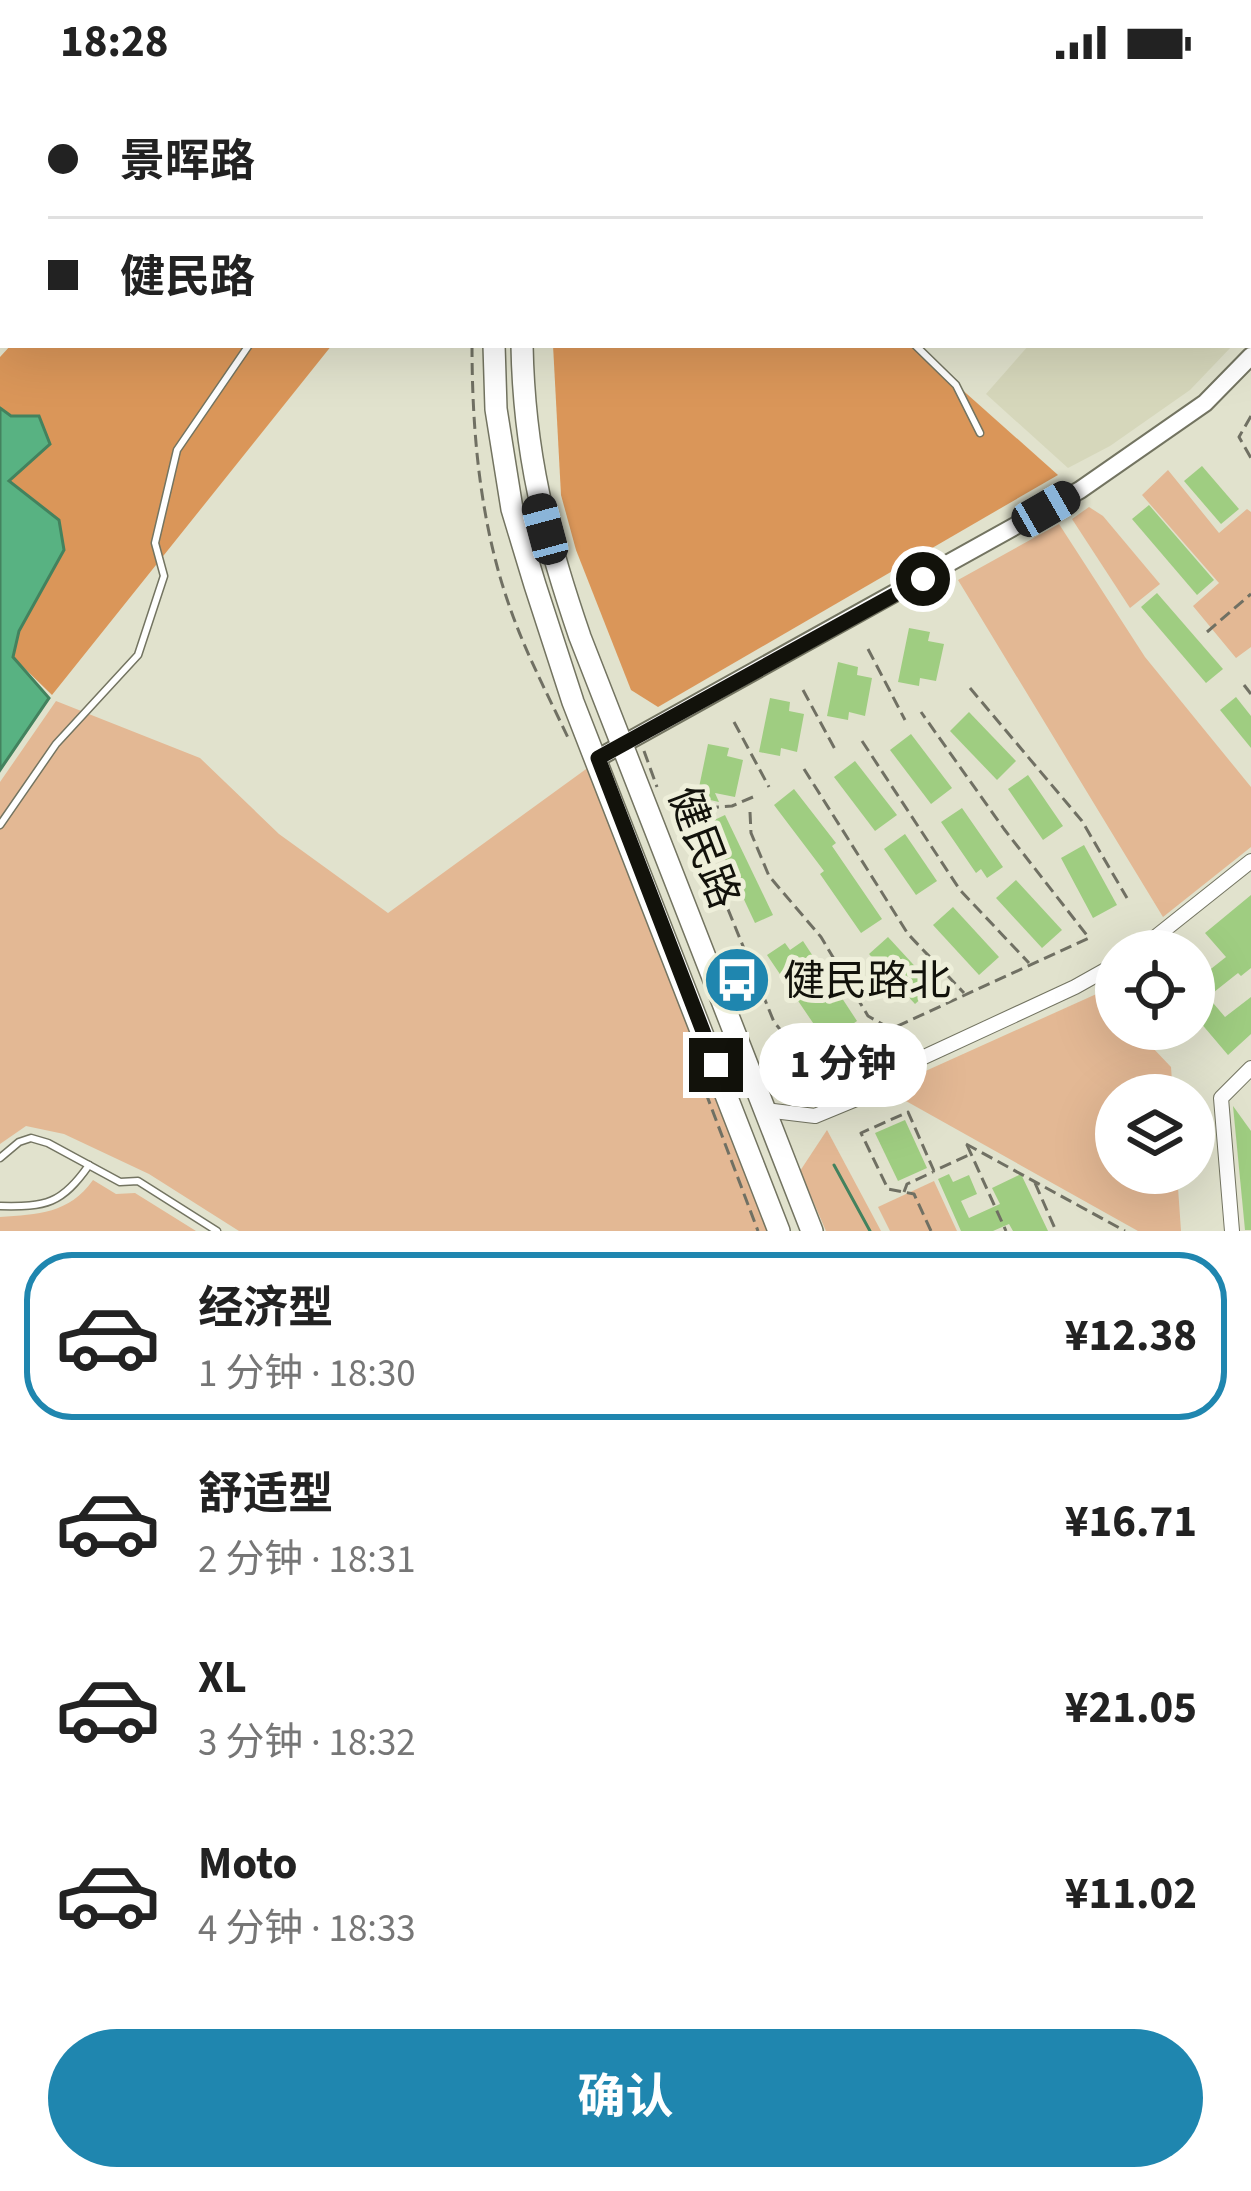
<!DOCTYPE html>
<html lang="zh">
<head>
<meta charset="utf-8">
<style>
  :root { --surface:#fff; --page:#f2f2f2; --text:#222; --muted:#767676; --line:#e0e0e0; --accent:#1f86af }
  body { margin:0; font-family:"Source Sans 3","Noto Sans SC",sans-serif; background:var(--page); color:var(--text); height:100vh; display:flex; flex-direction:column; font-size:45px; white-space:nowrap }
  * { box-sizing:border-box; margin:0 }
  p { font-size:39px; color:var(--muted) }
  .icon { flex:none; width:66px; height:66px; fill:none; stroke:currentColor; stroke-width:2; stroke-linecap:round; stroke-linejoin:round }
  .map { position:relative; height:1147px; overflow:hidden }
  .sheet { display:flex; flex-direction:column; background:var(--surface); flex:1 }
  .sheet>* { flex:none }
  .banner { position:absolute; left:0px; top:0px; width:1251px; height:264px; box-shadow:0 12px 48px #0002; display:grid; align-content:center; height:264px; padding:0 48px; background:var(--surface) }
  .fabs { position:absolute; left:1095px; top:846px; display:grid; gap:24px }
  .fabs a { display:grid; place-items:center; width:120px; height:120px; border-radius:50%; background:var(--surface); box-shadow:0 12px 48px #0002; font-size:60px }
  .end { position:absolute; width:54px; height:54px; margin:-27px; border:15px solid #12120b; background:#fff; box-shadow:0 0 0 6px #fff }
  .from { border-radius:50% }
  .bubble { position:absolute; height:84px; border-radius:42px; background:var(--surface); box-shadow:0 12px 48px #0002; font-size:39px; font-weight:700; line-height:84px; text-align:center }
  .car { position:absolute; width:36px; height:72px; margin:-36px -18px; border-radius:15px; box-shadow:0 0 9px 3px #0007; background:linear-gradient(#222 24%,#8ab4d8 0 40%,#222 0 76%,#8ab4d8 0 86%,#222 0) }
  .banner b { display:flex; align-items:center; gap:42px; height:114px; font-size:45px }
  .banner b+b { border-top:3px solid var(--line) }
  .banner i { width:30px; height:30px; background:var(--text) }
  ul { padding:21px 0 0; list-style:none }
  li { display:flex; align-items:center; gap:36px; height:168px; margin:0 24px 18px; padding:0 24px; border:6px solid transparent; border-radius:48px }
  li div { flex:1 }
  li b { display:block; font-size:45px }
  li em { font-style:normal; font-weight:700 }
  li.current { border-color:var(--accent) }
  li>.icon { width:108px; height:108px; stroke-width:1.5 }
  .action { display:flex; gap:24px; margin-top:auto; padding:24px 48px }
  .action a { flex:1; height:138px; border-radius:72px; background:var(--accent); color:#fff; font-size:48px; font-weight:700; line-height:138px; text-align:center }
  .status { display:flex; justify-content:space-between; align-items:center; height:84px; padding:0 60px; background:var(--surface); direction:ltr }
  .status svg { height:33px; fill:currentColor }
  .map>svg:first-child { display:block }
</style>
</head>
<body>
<div class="status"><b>18:28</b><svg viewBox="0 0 49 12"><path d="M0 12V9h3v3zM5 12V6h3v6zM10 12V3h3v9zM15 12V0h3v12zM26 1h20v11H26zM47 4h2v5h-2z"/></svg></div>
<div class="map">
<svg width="1251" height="1147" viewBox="0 0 1251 1147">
  <rect width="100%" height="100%" fill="#e1e2cd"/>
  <polygon fill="#d6d7bb" points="1029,261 1233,261 1190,306 1110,362 1068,384 986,310"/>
  <g fill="#e3b894">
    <polygon points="1168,386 1219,449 1247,425 1251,428 1251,563 1236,574 1193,522 1219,499 1142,411"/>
    <polygon points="1089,423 1103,432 1160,500 1130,524 1072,435"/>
    <polygon points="1059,440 1145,573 1251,703 1251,763 1163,833 958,496"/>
    <polygon points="56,617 200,674 279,750 388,829 593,680 776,1147 239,1147 149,1090 64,1050 26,1042 0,1060 0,698"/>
    <polygon points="1112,903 1116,903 1116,945 1147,945 1152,963 1171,983 1173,1011 1116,1011 1116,1089 1177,1089 1181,1147 1138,1147 897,1012 910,994"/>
    <polygon points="827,1046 881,1147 826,1147 800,1087"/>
    <path d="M93 1096 116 1110 135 1109 196 1147H0V1133C38 1130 69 1130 93 1096Z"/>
    <polygon points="934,1097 957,1147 890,1147 878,1123"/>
  </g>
  <g fill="#da9659">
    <polygon points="11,261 332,261 52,611 13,573 19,547 64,467 8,397 50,359 0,324 0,273"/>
    <polygon points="553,261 912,261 1058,391 658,623 631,606 576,466 561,411"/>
  </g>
  <polygon fill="#58b282" stroke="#43825e" stroke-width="3" points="0,324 11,332 39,332 50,360 9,397 59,436 64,466 19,547 13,573 49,614 0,686"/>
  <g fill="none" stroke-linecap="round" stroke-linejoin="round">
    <polyline stroke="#43825e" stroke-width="3" points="834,1081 870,1147"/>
  </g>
  <g fill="#9fcd81">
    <polygon points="1202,382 1239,425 1221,440 1184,397"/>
    <polygon points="1149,421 1214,496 1197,511 1132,435"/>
    <polygon points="1157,509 1223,585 1206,599 1141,523"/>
    <polygon points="909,544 930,548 928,557 944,560 936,597 920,594 919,602 898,598"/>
    <polygon points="838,578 858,583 857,591 872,594 865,632 849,628 848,636 827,632"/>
    <polygon points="1236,613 1251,632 1251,664 1220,626"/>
    <polygon points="770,614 790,618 789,627 804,630 797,668 781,664 780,672 759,668"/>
    <polygon points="969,628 1016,677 997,696 950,647"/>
    <polygon points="911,650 952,704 931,720 890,666"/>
    <polygon points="708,660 729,664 727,672 743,676 735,713 715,709 719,718 697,713"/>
    <polygon points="855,677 897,731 875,747 834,693"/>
    <polygon points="1028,691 1063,742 1043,756 1008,705"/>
    <polygon points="794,705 836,759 832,762 882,835 861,849 820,790 824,787 774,721"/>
    <polygon points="962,724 1003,783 987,794 981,785 976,789 941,738"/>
    <polygon points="725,731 773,831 755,839 708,739"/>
    <polygon points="905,750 937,797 916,811 884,765"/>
    <polygon points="1084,761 1117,821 1093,834 1061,774"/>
    <polygon points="1016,796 1062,846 1042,864 996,814"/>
    <polygon points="1251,811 1251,884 1241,892 1238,889 1209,912 1194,893 1194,873 1207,888 1226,873 1205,849"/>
    <polygon points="953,823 999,873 979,891 933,841"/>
    <polygon points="888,853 934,903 915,920 869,870"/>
    <polygon points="803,857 824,889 811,897 822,914 836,905 857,937 844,946 848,952 830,964 767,871 785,859 790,866"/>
    <polygon points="1208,913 1225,933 1251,913 1251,950 1228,971 1194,931 1194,924"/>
    <polygon points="1233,1022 1251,1047 1251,1146 1245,1146"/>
    <polygon points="905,1036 927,1084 898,1097 875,1049"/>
    <polygon points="949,1090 953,1098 969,1091 977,1110 961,1117 969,1134 1000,1120 992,1104 1021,1090 1048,1147 1013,1147 1009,1140 993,1147 961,1147 938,1095"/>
  </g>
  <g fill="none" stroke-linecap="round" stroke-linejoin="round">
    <defs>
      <g id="service">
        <polyline points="915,261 956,301 980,349"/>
        <polyline points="0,741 56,660 138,571 164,492 155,459 177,366 249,261"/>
        <polyline points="0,1074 19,1058 31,1054 48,1059 120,1098 138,1097 217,1147"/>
        <path d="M0 1122C46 1123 62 1120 89 1081"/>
      </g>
      <g id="minor">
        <polyline points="1138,867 1251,777"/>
        <polyline points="765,1026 815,1032 861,1013 911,979 1075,903 1116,880"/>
        <polyline points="1232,1147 1221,1014 1251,984"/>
      </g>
      <polyline id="tertiary" points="598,674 1080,406 1205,319 1251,272"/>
      <g id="secondary">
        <polyline points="1190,0 1193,3"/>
        <polyline points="1207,0 1210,3"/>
        <polyline points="1248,38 1251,40"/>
        <polyline points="1248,54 1251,57"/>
      </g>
      <g id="primary">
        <polyline points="550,3 552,0"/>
        <polyline points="577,3 578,0"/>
        <polyline points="494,261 496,325 512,425 535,501 573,618 779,1147"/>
        <path d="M522 261C524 370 545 451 580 553L812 1147"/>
      </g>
    </defs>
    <use href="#service" stroke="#737461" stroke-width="9"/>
    <use href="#minor" stroke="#737461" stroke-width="16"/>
    <use href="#tertiary" stroke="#737461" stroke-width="20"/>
    <use href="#secondary" stroke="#737461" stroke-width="21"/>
    <use href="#primary" stroke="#737461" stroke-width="24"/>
    <g stroke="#707063" stroke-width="3" stroke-dasharray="12 6" stroke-linecap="butt">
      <polyline points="524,3 525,0"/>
      <path d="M472 261C472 348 480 438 509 521 525 568 549 613 570 658"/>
      <polyline points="1251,332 1239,353 1251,374"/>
      <polyline points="1207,548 1251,510"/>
      <polyline points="868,565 905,636"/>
      <polyline points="1244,601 1251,610"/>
      <polyline points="970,604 1082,737 1127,814"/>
      <polyline points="803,606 837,669"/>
      <polyline points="734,638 769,703"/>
      <polyline points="862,657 960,806 1029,879"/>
      <polyline points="644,667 657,703"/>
      <polyline points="804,685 908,850 964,909"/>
      <polyline points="753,713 732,722 703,724 694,742 774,938 801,971 830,978 891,945 1089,854 1004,745 921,628"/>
      <polyline points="750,728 751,749 769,792 821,853 868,932 889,944"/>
      <polyline points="693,975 758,1147"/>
      <polyline points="966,1060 1125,1147"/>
      <polyline points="967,1061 1006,1147"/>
      <polyline points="1035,1099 1056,1147"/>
      <polyline points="904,1108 907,1100 933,1088"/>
      <polyline points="931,1147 914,1110 888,1105 861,1049 908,1028 934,1087 971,1070"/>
    </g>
    <use href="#service" stroke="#fff" stroke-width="6"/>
    <use href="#minor" stroke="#fff" stroke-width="14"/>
    <use href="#tertiary" stroke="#fff" stroke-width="16"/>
    <use href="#secondary" stroke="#fff" stroke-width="18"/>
    <use href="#primary" stroke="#fff" stroke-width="21"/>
  </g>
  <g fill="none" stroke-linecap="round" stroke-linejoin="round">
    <polyline stroke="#12120b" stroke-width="15" points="716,981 598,674 923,495"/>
  </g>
  <defs>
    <symbol id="bus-disc" viewBox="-11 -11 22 22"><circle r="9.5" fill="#1f86af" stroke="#eeefda"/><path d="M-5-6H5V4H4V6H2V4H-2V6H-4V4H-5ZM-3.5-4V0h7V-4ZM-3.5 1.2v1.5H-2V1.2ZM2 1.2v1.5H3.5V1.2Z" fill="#fff"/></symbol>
  </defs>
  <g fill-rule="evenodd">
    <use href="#bus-disc" x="699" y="858" width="76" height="76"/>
  </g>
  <g text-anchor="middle" stroke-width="10" stroke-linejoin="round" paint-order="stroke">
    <g font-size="42" fill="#12120b" stroke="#eeefda">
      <text transform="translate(705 763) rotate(69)" y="15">健民路</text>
    </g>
    <g font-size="42" fill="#12120b" stroke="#eeefda" text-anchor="start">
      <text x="783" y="911">健民路北</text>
    </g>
  </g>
</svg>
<div class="fabs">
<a><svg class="icon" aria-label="locate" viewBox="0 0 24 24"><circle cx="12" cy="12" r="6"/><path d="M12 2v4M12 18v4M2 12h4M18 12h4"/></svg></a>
<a><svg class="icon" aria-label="layers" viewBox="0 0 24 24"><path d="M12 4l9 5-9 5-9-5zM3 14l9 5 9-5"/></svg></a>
</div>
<i class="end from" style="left:923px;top:495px"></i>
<i class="end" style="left:716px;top:981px"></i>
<div class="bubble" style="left:759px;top:939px;width:168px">1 分钟</div>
<i class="car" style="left:1046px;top:425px;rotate:60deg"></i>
<i class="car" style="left:545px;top:445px;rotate:345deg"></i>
<div class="banner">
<b><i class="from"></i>景晖路</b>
<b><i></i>健民路</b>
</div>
</div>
<section class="sheet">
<ul>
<li class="current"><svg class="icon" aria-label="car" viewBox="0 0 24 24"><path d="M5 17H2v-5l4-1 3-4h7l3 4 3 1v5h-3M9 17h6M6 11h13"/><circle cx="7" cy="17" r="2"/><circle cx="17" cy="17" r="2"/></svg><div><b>经济型</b><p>1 分钟 · 18:30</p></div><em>¥12.38</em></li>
<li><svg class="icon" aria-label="car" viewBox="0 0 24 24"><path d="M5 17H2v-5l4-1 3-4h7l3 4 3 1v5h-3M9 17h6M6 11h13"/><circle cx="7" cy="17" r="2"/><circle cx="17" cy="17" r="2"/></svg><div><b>舒适型</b><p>2 分钟 · 18:31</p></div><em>¥16.71</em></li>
<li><svg class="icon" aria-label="car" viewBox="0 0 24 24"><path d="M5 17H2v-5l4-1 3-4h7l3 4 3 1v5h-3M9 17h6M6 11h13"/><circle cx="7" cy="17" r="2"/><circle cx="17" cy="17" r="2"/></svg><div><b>XL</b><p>3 分钟 · 18:32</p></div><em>¥21.05</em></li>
<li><svg class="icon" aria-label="car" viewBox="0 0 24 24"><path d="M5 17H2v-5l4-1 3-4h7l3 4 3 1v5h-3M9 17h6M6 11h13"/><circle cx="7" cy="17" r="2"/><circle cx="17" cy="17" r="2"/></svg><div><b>Moto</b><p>4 分钟 · 18:33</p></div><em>¥11.02</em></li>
</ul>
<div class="action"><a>确认</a></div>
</section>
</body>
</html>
